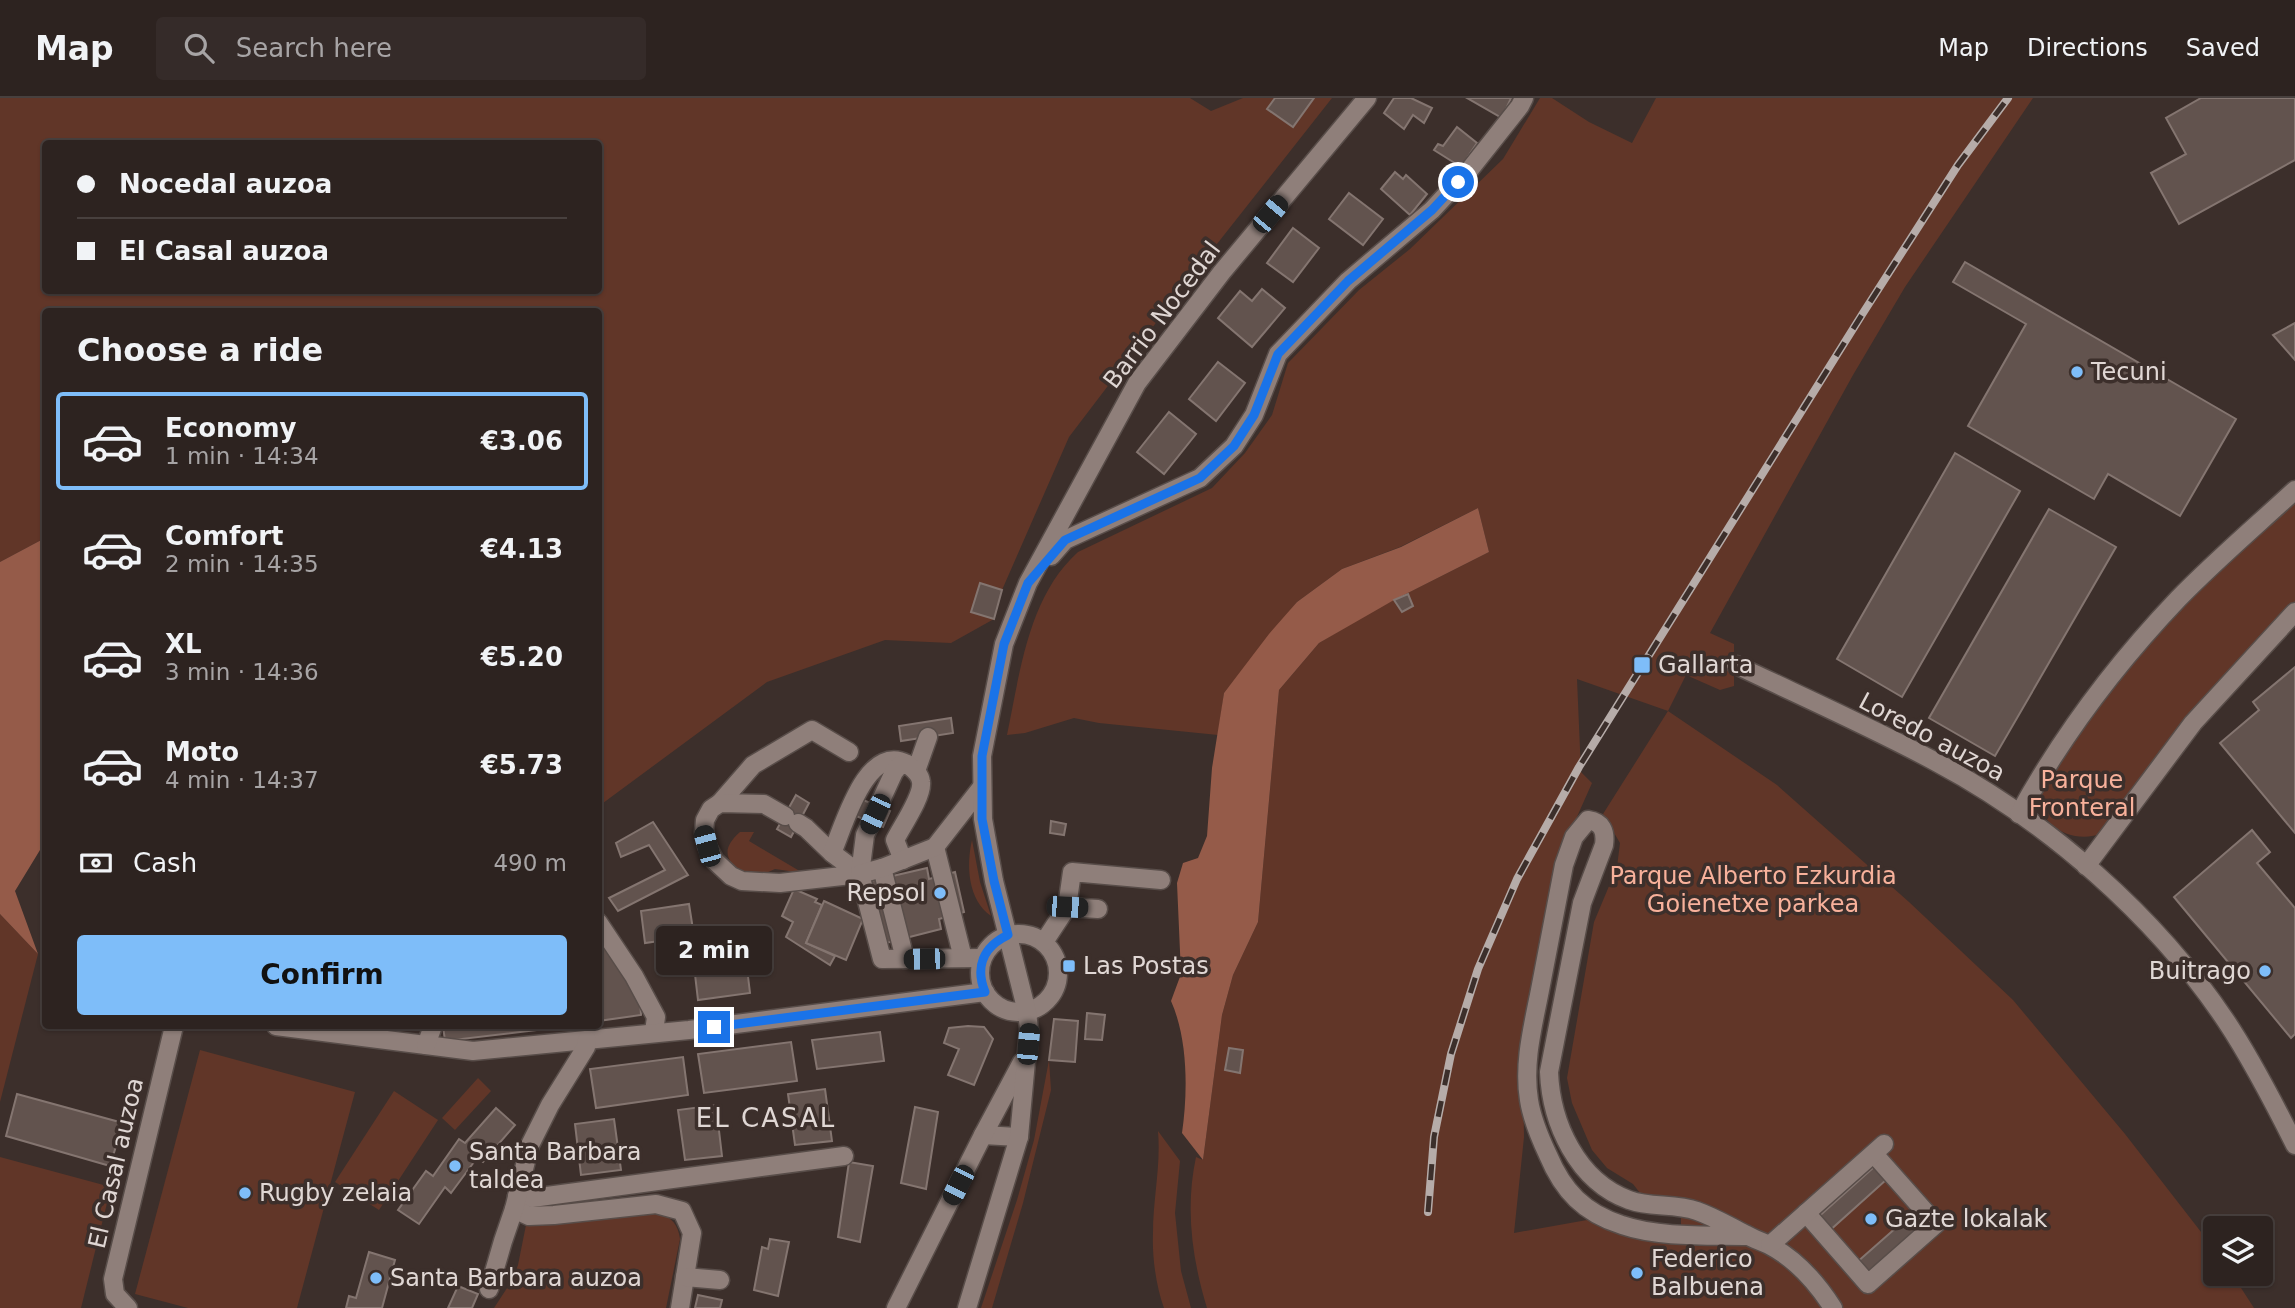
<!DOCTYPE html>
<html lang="en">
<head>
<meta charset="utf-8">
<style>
  :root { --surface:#2d2320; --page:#352b29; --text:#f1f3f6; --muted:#a7a4a5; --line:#48403e; --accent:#7ebdf9 }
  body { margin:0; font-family:"DejaVu Sans",sans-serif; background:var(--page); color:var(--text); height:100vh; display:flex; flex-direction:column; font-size:26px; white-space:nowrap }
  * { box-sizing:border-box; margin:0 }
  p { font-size:23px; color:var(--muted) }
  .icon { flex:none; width:38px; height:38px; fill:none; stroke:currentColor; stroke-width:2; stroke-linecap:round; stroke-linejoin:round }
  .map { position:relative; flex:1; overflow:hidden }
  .drawer { position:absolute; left:42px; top:210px; width:560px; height:721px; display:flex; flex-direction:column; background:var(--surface); border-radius:7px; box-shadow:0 2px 5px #0004,0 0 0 2px var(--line) }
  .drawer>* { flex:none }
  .hud { position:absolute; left:42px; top:42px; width:560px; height:154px; border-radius:7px; box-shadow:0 2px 5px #0004,0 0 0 2px var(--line); display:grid; align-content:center; height:154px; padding:0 35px; background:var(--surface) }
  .controls { position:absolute; left:2203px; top:1118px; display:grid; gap:14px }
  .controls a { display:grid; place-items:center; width:70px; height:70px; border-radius:7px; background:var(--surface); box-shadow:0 2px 5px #0004,0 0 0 2px var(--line); font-size:35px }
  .end { position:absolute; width:32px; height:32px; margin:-16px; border:9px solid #1a73e8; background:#fff; box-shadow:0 0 0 4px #fff }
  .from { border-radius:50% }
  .bubble { position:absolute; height:49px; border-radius:7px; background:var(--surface); box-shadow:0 2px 5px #0004,0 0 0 2px var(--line); font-size:23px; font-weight:700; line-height:49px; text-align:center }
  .car { position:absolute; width:21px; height:42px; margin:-21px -10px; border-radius:9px; box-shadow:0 0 5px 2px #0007; background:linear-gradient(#222 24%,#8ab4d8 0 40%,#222 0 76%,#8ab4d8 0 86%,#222 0) }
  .hud b { display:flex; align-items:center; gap:24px; height:66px; font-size:26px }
  .hud b+b { border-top:2px solid var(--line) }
  .hud i { width:18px; height:18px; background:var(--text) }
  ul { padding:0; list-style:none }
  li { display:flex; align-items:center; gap:21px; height:98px; margin:0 14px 10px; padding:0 21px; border:4px solid transparent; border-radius:7px }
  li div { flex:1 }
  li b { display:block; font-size:26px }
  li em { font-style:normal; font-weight:700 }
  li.selected { border-color:var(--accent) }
  li>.icon { width:63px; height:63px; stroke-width:1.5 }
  h2 { padding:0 35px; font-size:32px; line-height:84px }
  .pay { display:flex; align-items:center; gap:18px; height:77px; padding:0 35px; font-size:26px }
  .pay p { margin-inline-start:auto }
  .button { display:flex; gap:14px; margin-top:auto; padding:14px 35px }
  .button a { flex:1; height:80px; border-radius:7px; background:var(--accent); color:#111; font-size:28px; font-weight:700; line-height:80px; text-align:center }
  header { display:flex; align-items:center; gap:42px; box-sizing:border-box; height:98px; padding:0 35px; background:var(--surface); border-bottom:2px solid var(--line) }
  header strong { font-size:33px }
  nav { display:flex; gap:38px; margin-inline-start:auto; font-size:24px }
  .search { width:490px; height:63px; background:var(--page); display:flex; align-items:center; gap:18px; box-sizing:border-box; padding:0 24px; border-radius:7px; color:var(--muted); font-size:26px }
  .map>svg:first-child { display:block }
</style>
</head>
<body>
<header>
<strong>Map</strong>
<div class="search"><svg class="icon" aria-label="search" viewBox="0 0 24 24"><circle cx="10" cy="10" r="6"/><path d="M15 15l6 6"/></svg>Search here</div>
<nav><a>Map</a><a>Directions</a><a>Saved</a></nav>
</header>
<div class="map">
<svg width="2295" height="1210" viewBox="0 0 2295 1210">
  <rect width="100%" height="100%" fill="#3c2f2b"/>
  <g fill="#613628" fill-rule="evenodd">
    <path d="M0 0H1190L1211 13 1243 0H1332L1187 184 1069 339 1002 492 980 486 972 514 994 521 951 545 885 542 767 584 599 708 598 214H46L45 440 0 464ZM46 46H598V192H46Z"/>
    <path d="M1540 0H1552L1589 24 1632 45 1656 0H2033L1905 189 1853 277 1710 535 1734 546V588L1720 592 1686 577 1668 613 1777 687 1909 804 2013 902 2125 1036 2215 1152 2216 1176H2232L2254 1210H1207C1192 1161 1185 1110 1196 1059L1203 1062 1222 917 1233 877 1258 824 1279 592 1319 545 1372 513 1489 454 1478 410 1400 449 1342 471 1297 504 1224 595 1218 637 1099 625 1074 620 1025 635 1007 637C1020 575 1028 499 1078 454L1212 390 1245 355 1272 317 1288 265 1359 192 1410 151 1503 61ZM1577 581 1668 613 1603 716 1620 745 1617 769 1594 824 1567 980 1572 1005 1592 1052 1607 1070 1633 1086 1654 1113 1681 1115V1128L1626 1124 1594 1109 1587 1122 1514 1135 1524 1039 1522 932 1556 766 1592 685 1581 674Z"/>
    <path d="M2295 399V506L2103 735C2073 747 2039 729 2038 696L2108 593 2188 501Z"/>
    <path d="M740 734H754L749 743 803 775 775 771 759 778H744C726 762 720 752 740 734Z"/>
    <path d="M972 742 980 784 991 818C968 802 966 768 972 742Z"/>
    <polygon points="0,816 38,856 0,1004"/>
    <polygon points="200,952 355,994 297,1210 188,1210 135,1196"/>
    <polygon points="1049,962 1051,992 1023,1105 992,1210 981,1210 1017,1102 1034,1042"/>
    <polygon points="478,980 491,993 455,1032 442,1020"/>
    <polygon points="394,993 438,1022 379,1112 335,1084"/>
    <path d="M1158 1033 1180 1063 1175 1115 1181 1173 1191 1210H1164C1156 1188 1152 1159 1153 1135 1153 1100 1161 1068 1158 1033Z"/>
    <polygon points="0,1059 111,1089 81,1210 0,1210"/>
    <path d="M660 1114C672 1121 678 1126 680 1141L666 1210H494L513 1181 518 1167 527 1122Z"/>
  </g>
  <g fill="#955b49">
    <path d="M1478 410 1489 454 1394 502 1319 545 1279 592 1258 824 1233 877 1222 917 1203 1062 1182 1035C1188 994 1188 941 1171 903L1181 876 1177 785 1183 765 1198 760 1207 738 1212 670 1224 595 1269 536 1297 504 1342 471 1401 449Z"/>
    <polygon points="45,440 45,753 40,752 15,793 38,856 0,816 0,464"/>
  </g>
  <g fill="#62534e" stroke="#847570" stroke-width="2">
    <polygon points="1275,0 1314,0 1293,29 1267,11"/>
    <polygon points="1394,0 1411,0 1432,10 1424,25 1413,17 1404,31 1384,15"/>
    <polygon points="1467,0 1511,0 1502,20"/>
    <polygon points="2201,0 2295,0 2295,62 2179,126 2151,75 2186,56 2166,20"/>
    <polygon points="1457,29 1477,45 1461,69 1434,52 1438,46 1443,48"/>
    <polygon points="1395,74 1403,81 1406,77 1427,96 1410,117 1381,91"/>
    <polygon points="1349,95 1383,121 1363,147 1329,121"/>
    <polygon points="1293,130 1319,150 1293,184 1267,165"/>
    <polygon points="1965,164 2236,321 2180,418 2108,376 2094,401 1968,328 2026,226 1953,184"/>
    <polygon points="1262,191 1285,210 1252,249 1218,220 1240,193 1252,203"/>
    <polygon points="2295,225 2295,262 2273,237"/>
    <polygon points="1218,264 1245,285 1216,323 1189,301"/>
    <polygon points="1169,314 1196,336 1164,376 1137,354"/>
    <polygon points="1955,355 2020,393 1902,599 1837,561"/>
    <polygon points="2049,411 2116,449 1995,658 1929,620"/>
    <polygon points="980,485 1002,492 994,521 971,514"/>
    <polygon points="1408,496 1413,508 1402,514 1394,502"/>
    <polygon points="2295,569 2295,735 2220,645 2259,612 2253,604"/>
    <polygon points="951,620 953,635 901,643 899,628"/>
    <polygon points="796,697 809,705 791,739 777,731"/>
    <polygon points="863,702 890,713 883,729 856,718"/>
    <polygon points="1051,723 1066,726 1064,737 1050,735"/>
    <polygon points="653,724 688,777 618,813 609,800 665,772 649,747 621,759 616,745"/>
    <polygon points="2252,732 2270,754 2257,765 2295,810 2295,936 2291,940 2174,799"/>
    <polygon points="927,770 929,781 955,774 964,814 939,821 941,831 886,845 871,783"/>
    <polygon points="794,791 817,801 815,804 822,807 806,845 835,858 830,867 786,839 793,824 782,818"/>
    <polygon points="824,803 863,821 846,862 806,845"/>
    <polygon points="689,806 694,838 645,845 641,813"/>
    <polygon points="598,837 640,902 641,917 598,923"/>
    <polygon points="746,862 750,895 698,902 694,868"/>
    <polygon points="1087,915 1105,917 1102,942 1085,941"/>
    <polygon points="1054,921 1078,923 1075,964 1049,962"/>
    <polygon points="443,928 570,928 445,943"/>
    <polygon points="968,928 984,929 993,941 974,987 948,977 959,951 944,945 949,930"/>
    <polygon points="880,934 884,963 817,971 812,942"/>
    <polygon points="791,944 797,983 704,995 698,956"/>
    <polygon points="1229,950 1243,952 1240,975 1225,972"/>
    <polygon points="683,959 688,997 596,1010 590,971"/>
    <polygon points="825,991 832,1043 795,1047 788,996"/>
    <polygon points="17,996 123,1025 110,1068 6,1038"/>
    <polygon points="716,1007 722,1058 685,1062 678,1012"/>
    <polygon points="915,1009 938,1014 926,1091 901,1085"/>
    <polygon points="496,1010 515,1027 483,1064 477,1060 451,1095 445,1089 419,1126 398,1112 426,1073 433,1078 459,1041 465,1045"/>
    <polygon points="614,1021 621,1072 581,1077 575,1026"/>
    <polygon points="849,1064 873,1068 860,1144 838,1139"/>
    <polygon points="1874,1069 1886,1082 1828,1134 1816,1121"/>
    <polygon points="1914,1114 1924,1126 1867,1177 1856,1165"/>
    <polygon points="770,1141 789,1144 778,1198 754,1192 762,1149 768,1151"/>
    <polygon points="369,1154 395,1162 382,1210 346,1210 349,1198 356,1200"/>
    <polygon points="458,1188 478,1196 472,1210 448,1210"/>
    <polygon points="698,1197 722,1202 720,1210 695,1210"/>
  </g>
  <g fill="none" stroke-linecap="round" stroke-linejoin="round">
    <defs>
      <g id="minor">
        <polyline points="1051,458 1065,442 1200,380 1234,348 1254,317 1278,256 1348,183 1432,112 1471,70 1520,8 1524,0"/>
        <path d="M1736 567C1803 599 1871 629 1936 664 2047 723 2156 818 2226 923 2252 962 2274 1005 2295 1047"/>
        <polyline points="916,673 928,639"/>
        <polyline points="720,705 753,667 812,632 849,654"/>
        <path d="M2019 716C2062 638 2116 566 2178 501 2215 463 2256 428 2295 392"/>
        <polyline points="785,718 764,706 720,705 711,711 705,722 704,734 707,748 715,763 731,778 742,783 780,785 860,776 832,755 806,730 798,725"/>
        <polyline points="935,749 963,860"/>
        <path d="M832 755C844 728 866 644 907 666"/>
        <path d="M903 762 895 742C902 728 923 698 921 684 920 675 913 671 907 666L899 668 894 674 865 737 860 776 882 861 982 860"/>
        <polyline points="2086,768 2193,625 2295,514"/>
        <polyline points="882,770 905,861"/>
        <polyline points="860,776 882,770 935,749 981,690"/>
        <polyline points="1067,809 1098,811"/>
        <polyline points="598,824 634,878 656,919 654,934"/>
        <circle cx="1019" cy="875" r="39"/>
        <polyline points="1044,844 1067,809 1072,774 1161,782"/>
        <polyline points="276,928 473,953 689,932 985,894"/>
        <polyline points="426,947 433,928"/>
        <polyline points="983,1037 1019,1039"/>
        <polyline points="517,1098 532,1100 844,1058"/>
        <polyline points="514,1111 529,1118 554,1117 656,1106 682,1113 692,1135 680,1210"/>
        <polyline points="1806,1115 1868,1186 1936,1126 1874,1056"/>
        <path d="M1749 1138C1709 1137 1660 1140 1622 1127 1584 1115 1563 1093 1548 1057 1540 1040 1532 1022 1529 1002 1523 965 1533 928 1540 892 1548 850 1556 809 1564 767L1574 739 1588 722C1602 724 1606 733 1604 747L1582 805 1549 974C1551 1025 1577 1083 1629 1102 1650 1110 1675 1105 1697 1113 1714 1119 1729 1128 1745 1136 1753 1141 1761 1143 1769 1147 1796 1161 1817 1185 1833 1210"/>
        <polyline points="1770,1147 1884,1046"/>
        <polyline points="685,1179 720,1182"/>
        <polyline points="489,1191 503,1143 514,1111 530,1047 550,1007 586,949 587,942"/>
        <polyline points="128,1210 115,1196 113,1181 174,928"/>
        <polyline points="896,1210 983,1037 1022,964"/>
        <polyline points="967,1210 1019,1039 1029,931 1027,914 994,783 983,721 982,658 1004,546 1028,485 1137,285 1222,174 1367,0"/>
      </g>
    </defs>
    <use href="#minor" stroke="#584d49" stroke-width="21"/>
    <use href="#minor" stroke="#8f7f7a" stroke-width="18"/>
    <defs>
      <polyline id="rail" points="1428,1114 1434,1039 1451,956 1478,871 1517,781 1579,669 1863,215 1958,67 2008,0"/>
    </defs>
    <use href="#rail" stroke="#b6aca9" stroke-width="8"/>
    <use href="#rail" stroke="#3c2f2b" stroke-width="5" stroke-dasharray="16" stroke-linecap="butt"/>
  </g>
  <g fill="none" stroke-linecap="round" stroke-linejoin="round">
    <path stroke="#1a73e8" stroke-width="9" d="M714 929 985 894C975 869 983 849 1008 837L994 783 982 721V658L1004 546 1028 485 1065 442 1200 380 1234 348 1254 317 1278 256 1348 183 1432 112 1458 84"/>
  </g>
  <g fill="#7ebdf9" stroke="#3c2f2b" stroke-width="2.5">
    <circle cx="2077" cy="274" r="7"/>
    <rect x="1633" y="558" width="18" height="18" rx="3.5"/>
    <circle cx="940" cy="795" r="7"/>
    <rect x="1062" y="861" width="14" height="14" rx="3.5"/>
    <circle cx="2265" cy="873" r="7"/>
    <circle cx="455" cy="1068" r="7"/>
    <circle cx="245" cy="1095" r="7"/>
    <circle cx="1871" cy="1121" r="7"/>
    <circle cx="1637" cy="1175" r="7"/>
    <circle cx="376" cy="1180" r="7"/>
  </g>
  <g text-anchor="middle" stroke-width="7" stroke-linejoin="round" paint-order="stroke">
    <g font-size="24" fill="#e0d7d4" stroke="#3c2f2b">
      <text transform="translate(1162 217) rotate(-53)" y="8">Barrio Nocedal</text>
      <text transform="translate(1932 639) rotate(28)" y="8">Loredo auzoa</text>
      <text transform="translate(116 1065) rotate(-77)" y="8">El Casal auzoa</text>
    </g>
    <g font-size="24" fill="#e0d7d4" stroke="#3c2f2b" text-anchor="start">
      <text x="2091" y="282">Tecuni</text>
      <text x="1658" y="575">Gallarta</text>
      <text x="926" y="803" text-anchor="end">Repsol</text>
      <text x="1083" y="876">Las Postas</text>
      <text x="2251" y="881" text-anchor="end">Buitrago</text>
      <text x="469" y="1062">Santa Barbara<tspan x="469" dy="28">taldea</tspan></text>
      <text x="259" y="1103">Rugby zelaia</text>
      <text x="1885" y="1129">Gazte lokalak</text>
      <text x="1651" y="1169">Federico<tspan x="1651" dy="28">Balbuena</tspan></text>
      <text x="390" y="1188">Santa Barbara auzoa</text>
    </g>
    <g font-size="24" fill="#f8b19b" stroke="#3c2f2b">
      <text x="2082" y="690">Parque<tspan x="2082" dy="28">Fronteral</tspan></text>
      <text x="1753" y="786">Parque Alberto Ezkurdia<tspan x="1753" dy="28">Goienetxe parkea</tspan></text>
    </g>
    <g font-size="26" letter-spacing="2" fill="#e0d7d4" stroke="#3c2f2b">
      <text x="766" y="1029">EL CASAL</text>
    </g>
  </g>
</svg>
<div class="controls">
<a><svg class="icon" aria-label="layers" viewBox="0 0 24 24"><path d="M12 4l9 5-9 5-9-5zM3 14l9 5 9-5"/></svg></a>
</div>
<i class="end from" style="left:1458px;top:84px"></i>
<i class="end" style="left:714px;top:929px"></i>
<div class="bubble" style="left:656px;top:828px;width:116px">2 min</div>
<i class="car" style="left:1270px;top:116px;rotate:40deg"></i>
<i class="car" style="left:875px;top:716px;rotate:205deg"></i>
<i class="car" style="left:707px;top:748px;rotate:345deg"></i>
<i class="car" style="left:1067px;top:809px;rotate:93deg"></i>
<i class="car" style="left:924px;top:861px;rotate:269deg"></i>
<i class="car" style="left:1028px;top:946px;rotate:5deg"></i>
<i class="car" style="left:958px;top:1087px;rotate:207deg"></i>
<div class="hud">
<b><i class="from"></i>Nocedal auzoa</b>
<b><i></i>El Casal auzoa</b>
</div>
<section class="drawer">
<h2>Choose a ride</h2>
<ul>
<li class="selected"><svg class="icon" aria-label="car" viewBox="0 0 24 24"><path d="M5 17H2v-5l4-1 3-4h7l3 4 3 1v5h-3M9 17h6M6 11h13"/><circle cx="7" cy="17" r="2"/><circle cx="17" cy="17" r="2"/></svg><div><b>Economy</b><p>1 min · 14:34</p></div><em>€3.06</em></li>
<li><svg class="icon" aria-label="car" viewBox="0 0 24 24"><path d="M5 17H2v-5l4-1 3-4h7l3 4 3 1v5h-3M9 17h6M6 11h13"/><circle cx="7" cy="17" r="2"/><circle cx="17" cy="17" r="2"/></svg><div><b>Comfort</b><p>2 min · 14:35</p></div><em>€4.13</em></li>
<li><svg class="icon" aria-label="car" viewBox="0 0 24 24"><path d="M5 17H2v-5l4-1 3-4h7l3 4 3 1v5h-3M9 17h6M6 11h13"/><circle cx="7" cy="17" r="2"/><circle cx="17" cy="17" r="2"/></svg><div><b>XL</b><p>3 min · 14:36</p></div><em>€5.20</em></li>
<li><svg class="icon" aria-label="car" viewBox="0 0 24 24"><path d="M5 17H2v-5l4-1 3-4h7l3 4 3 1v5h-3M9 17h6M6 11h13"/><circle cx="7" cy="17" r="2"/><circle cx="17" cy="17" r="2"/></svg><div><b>Moto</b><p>4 min · 14:37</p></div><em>€5.73</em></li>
</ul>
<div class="pay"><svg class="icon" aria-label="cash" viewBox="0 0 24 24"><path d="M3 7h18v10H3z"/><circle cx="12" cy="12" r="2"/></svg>Cash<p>490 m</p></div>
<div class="button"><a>Confirm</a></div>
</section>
</div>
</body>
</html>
